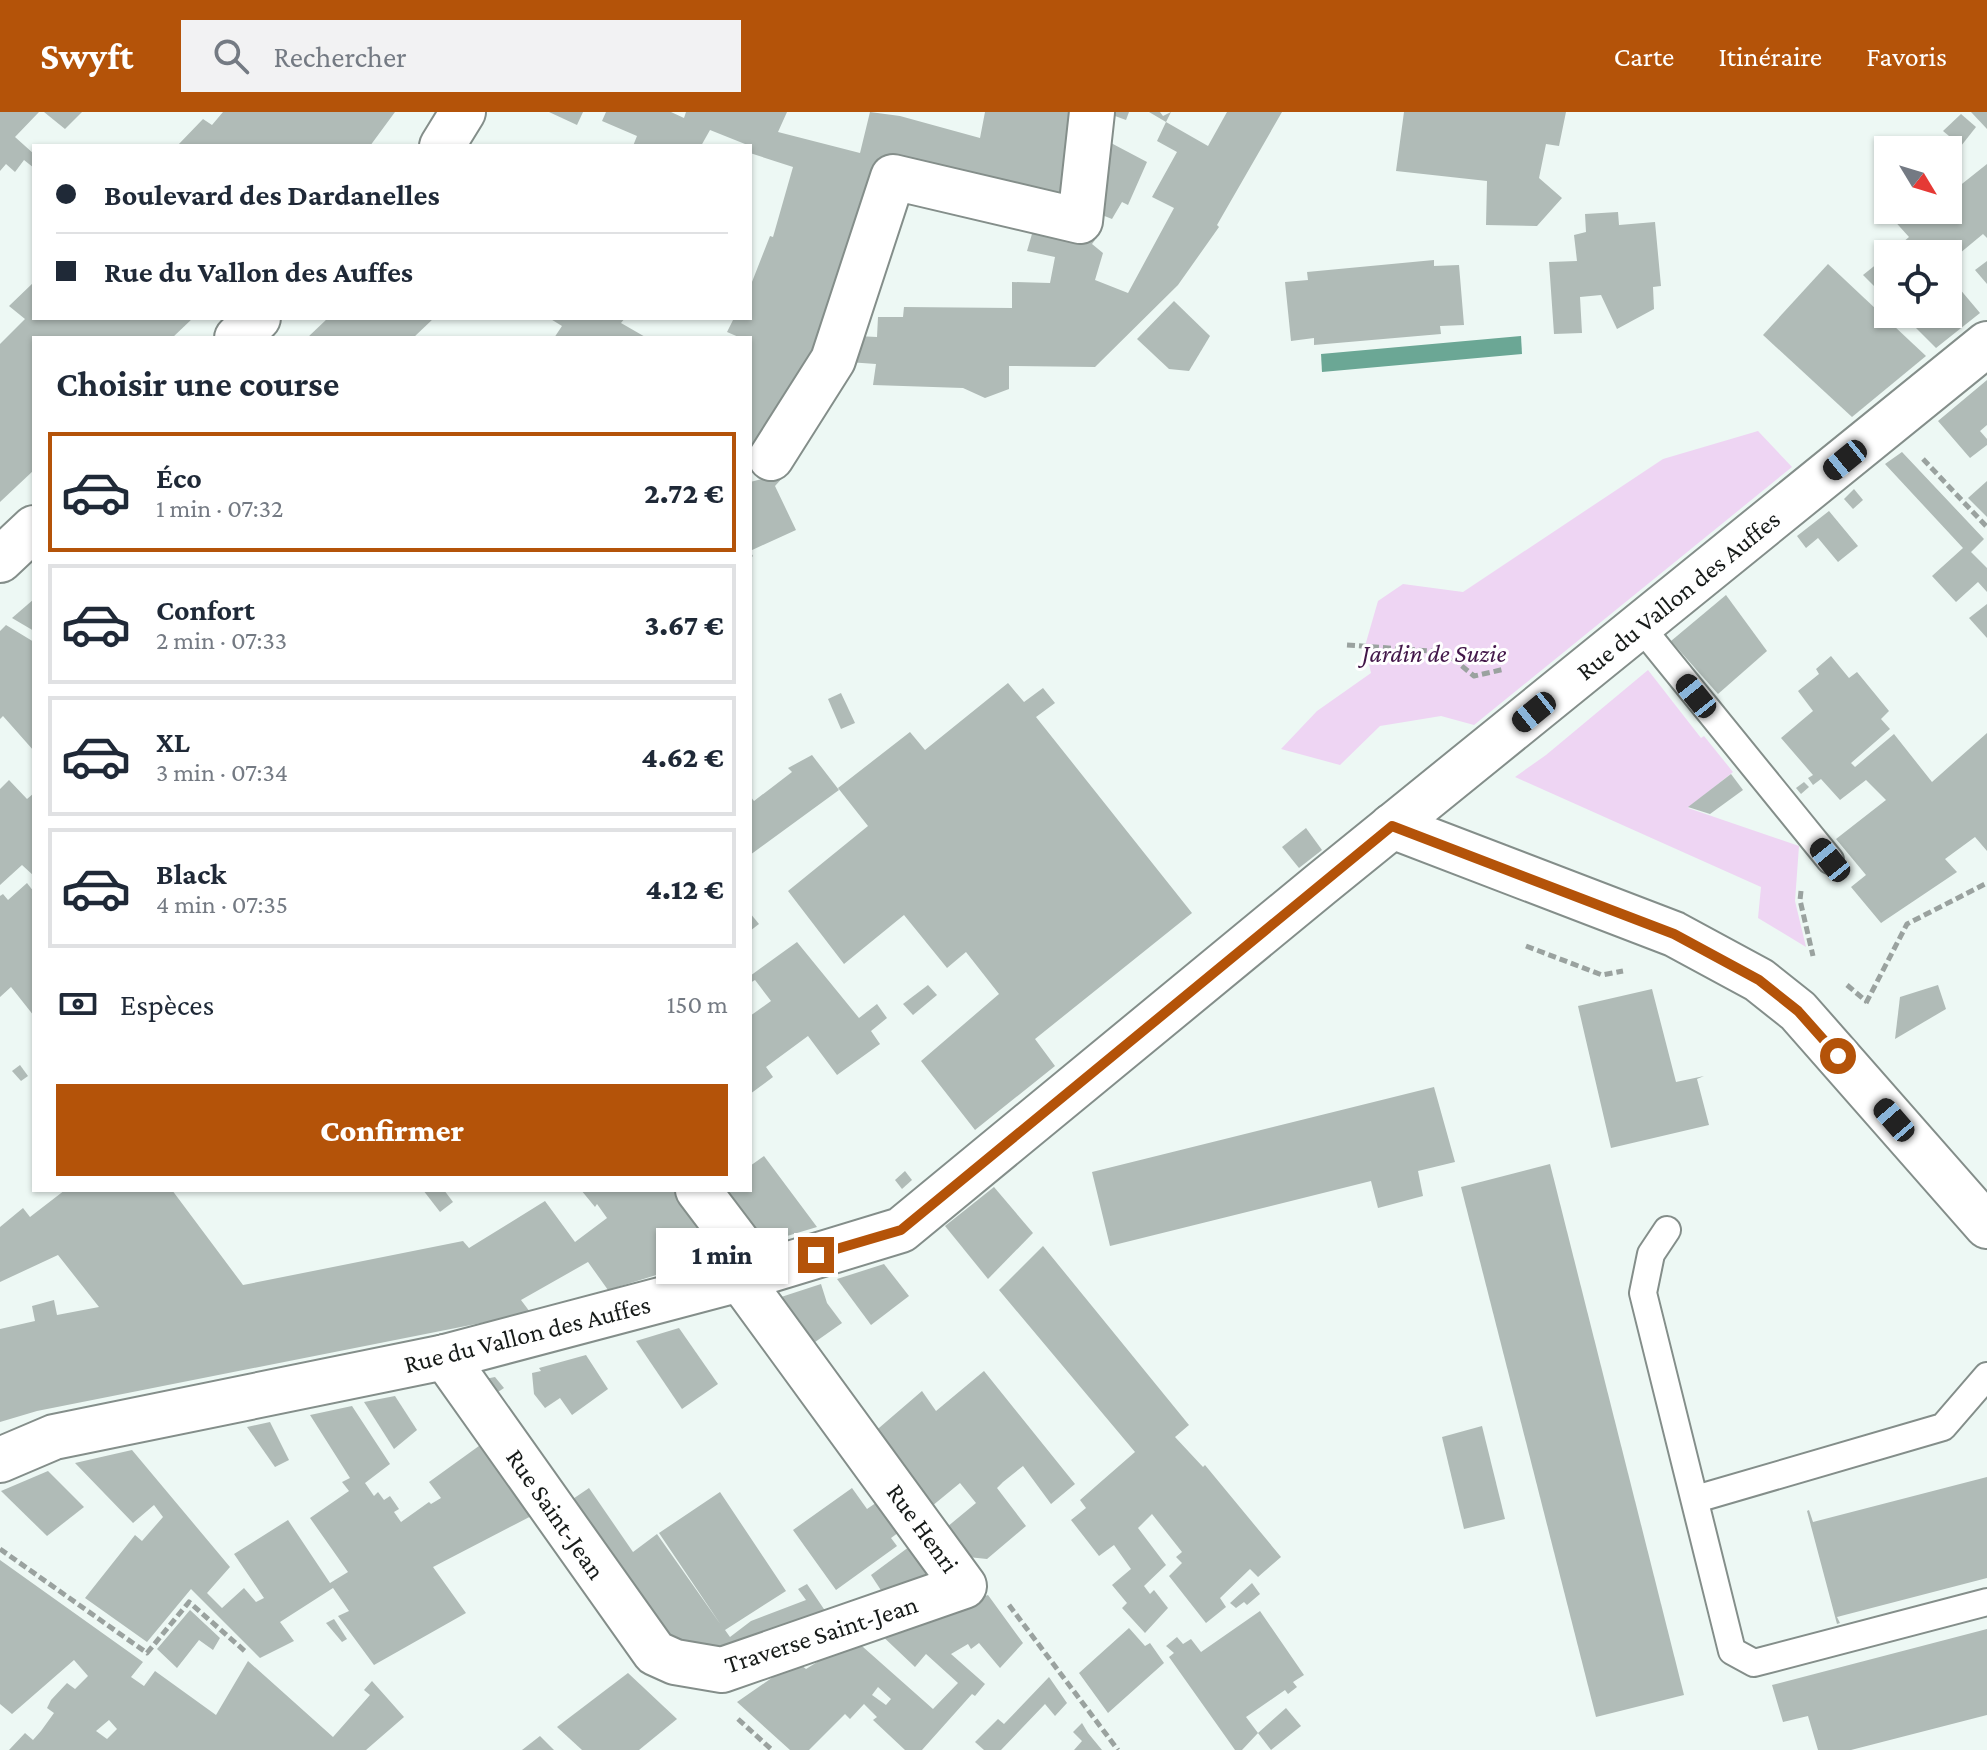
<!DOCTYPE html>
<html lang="fr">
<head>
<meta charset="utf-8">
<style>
  :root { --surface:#fff; --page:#f2f2f3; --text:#1f2937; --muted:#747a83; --line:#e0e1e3; --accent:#b45309 }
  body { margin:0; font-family:"Crimson Pro",serif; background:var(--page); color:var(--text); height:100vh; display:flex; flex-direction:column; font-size:30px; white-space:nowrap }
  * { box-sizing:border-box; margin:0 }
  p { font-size:26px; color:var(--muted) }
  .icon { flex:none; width:44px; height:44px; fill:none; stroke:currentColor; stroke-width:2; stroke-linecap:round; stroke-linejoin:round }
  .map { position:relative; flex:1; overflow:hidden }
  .sheet { position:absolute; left:32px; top:224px; width:720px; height:856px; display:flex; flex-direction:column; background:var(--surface); border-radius:0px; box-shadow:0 2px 6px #0004 }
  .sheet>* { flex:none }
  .banner { position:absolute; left:32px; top:32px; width:720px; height:176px; border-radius:0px; box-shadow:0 2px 6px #0004; display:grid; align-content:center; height:176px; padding:0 24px; background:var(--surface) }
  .needle { width:52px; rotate:128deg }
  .tools { position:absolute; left:1874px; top:24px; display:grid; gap:16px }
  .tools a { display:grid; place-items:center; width:88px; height:88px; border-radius:0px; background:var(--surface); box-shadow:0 2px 6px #0004; font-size:40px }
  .end { position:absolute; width:36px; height:36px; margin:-18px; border:10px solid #b45309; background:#fff; box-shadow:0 0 0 4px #fff }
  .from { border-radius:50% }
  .bubble { position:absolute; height:56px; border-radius:0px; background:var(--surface); box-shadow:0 2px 6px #0004; font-size:26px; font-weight:800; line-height:56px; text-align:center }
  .car { position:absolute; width:24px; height:48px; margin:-24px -12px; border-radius:10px; box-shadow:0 0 6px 2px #0007; background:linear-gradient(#222 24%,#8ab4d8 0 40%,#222 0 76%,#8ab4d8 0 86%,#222 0) }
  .banner b { display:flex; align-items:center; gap:28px; height:76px; font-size:30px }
  .banner b+b { border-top:2px solid var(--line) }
  .banner i { width:20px; height:20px; background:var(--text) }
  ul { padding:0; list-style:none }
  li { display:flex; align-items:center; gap:24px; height:120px; margin:0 16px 12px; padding:0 8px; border:4px solid var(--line); border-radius:0px }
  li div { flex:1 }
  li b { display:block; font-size:30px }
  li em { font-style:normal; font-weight:800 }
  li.selected { border-color:var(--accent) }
  li>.icon { width:72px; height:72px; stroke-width:1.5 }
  h2 { padding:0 24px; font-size:36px; line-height:96px }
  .pay { display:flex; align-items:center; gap:20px; height:88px; padding:0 24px; font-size:30px }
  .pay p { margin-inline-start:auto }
  .primary-button { display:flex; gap:16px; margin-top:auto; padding:16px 24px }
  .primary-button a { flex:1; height:92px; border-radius:0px; background:var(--accent); color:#fff; font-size:32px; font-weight:800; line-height:92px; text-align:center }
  header { display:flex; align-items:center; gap:48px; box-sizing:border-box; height:112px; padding:0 40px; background:var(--accent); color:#fff }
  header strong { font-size:38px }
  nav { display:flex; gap:44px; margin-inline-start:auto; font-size:28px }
  .search { width:560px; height:72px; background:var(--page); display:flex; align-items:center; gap:20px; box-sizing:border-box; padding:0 28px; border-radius:0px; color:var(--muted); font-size:30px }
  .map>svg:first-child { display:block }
</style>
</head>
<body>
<header>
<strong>Swyft</strong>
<div class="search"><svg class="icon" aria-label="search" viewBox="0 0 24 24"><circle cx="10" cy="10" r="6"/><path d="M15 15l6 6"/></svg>Rechercher</div>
<nav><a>Carte</a><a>Itinéraire</a><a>Favoris</a></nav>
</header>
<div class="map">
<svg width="1987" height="1638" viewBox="0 0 1987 1638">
  <rect width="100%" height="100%" fill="#edf8f4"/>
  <g fill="#eed5f3">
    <polygon points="1758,319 1792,355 1474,613 1441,604 1380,614 1340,653 1281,637 1317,599 1371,561 1365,534 1378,489 1403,472 1463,480 1663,347"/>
    <polygon points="1648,558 1701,626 1704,624 1733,660 1688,696 1799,734 1795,789 1806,835 1758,806 1761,775 1515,665 1546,643"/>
  </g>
  <polygon fill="#6ba795" points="1521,224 1522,242 1322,260 1321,242"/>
  <g fill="#b0bbb7" fill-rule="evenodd">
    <polygon points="0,0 39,0 15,25 34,42 34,56 24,48 15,60 6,52 0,59"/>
    <polygon points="44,0 82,0 65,17"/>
    <polygon points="223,0 395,0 370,34 177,34 203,7 212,13"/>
    <polygon points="549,0 583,0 577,13"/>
    <polygon points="606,0 671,0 684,6 686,0 787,0 778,20 860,41 870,0 900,4 980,26 985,0 1074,0 1066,93 886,50 821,237 756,344 750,341 750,226 741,226 727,220 734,206 750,206 750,175 770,124 773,125 793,55 750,41 750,34 710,18 701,34 633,34 637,24 602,9"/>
    <polygon points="1104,0 1129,0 1126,8"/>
    <polygon points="1149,0 1160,0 1163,4 1171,0 1166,10 1208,34 1227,0 1282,0 1217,113 1219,115 1178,173 1095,255 1009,254 1009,277 985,286 963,276 873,273 876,252 848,250 857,224 877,225 878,205 903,205 904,195 1012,196 1012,170 1050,171 1055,145 1027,139 1034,115 1095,128 1092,132 1103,141 1095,168 1128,181 1174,96 1152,85 1177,40 1157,29 1166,10"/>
    <polygon points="1404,0 1566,0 1559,34 1546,32 1539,66 1562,86 1537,114 1486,113 1487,69 1396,59"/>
    <polygon points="1971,0 1987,0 1987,17"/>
    <polygon points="1961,2 1976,15 1961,34 1943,19"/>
    <polygon points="1106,23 1112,26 1111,31 1147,50 1128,93 1122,90 1112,107 1097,101"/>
    <polygon points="1937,30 1947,38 1932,38"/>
    <polygon points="1987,52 1987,126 1983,122 1948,151 1948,142 1889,142 1909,125 1891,105 1899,98 1948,98 1948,83"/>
    <polygon points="1618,100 1619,113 1655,110 1661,174 1653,175 1654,197 1617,217 1601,183 1580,185 1582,221 1554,222 1549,150 1577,149 1574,123 1586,120 1585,102"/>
    <polygon points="1888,143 1888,188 1863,163"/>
    <polygon points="1434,148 1434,154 1459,153 1464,213 1440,214 1441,222 1314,233 1314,226 1291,229 1285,170 1308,168 1307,160"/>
    <polygon points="1987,149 1987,172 1975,158"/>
    <polygon points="1828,152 1926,244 1852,305 1763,223"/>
    <polygon points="1948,163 1980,201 1936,236 1902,202 1948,202"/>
    <polygon points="34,170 34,206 193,206 172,226 34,226 34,358 0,390 0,232 25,207 9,194"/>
    <polygon points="1174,189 1210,224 1189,259 1169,257 1137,227"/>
    <polygon points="328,206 434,206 413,226 307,226"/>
    <polygon points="549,206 625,206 621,211 647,226 554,226 562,214"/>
    <polygon points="1987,268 1987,313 1980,319 1987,327 1987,333 1970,346 1938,309"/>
    <polygon points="1902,340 1984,427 1971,440 1987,456 1987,480 1978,470 1956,490 1932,464 1963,436 1885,352"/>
    <polygon points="778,355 786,362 775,374 796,418 750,439 753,444 750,447 750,370 770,365"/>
    <polygon points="1987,369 1987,405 1968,386"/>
    <polygon points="1854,377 1863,388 1853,397 1844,387"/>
    <polygon points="1829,399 1858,434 1838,450 1818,426 1806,436 1797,424"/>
    <polygon points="1726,483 1767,539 1718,582 1671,529"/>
    <polygon points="34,487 34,519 12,506"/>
    <polygon points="1987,492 1987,526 1969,506"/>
    <polygon points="6,513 34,530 34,639 3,604 0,607 0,519"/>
    <polygon points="1831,544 1849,566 1857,560 1889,599 1881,607 1890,617 1851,651 1855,655 1894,622 1932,670 1987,621 1987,739 1975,725 1945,747 1957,760 1881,811 1851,775 1866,763 1836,727 1886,688 1866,668 1840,688 1821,667 1813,673 1808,666 1813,663 1781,626 1813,599 1798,579 1819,562 1816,557"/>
    <polygon points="1008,571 1024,590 1043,576 1055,591 1036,605 1192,801 1035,927 1055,954 975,1018 921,949 999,882 966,840 947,856 904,803 844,852 788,779 868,714 838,676 910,620 925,638"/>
    <polygon points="841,581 855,611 841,617 828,587"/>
    <polygon points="812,643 839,678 750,743 750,684 754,689 792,660 788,656"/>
    <polygon points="1731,662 1743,678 1710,702 1688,695"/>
    <polygon points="9,668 27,687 34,681 34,764 22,753 0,773 0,677"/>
    <polygon points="1804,670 1809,675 1801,682 1796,676"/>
    <polygon points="1306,716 1322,738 1299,756 1282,735"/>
    <polygon points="27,771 34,780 34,904 11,875 0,885 0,784 3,782 8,788"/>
    <polygon points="750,801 759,812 750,819"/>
    <polygon points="797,830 859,906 877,892 887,906 871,919 880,932 837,963 808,924 766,955 773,965 750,982 750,904 771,889 755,868 750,871 750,864"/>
    <polygon points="928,873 937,883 913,903 903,892"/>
    <polygon points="1938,873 1946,897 1895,927 1900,885"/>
    <polygon points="1652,877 1676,970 1704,964 1697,967 1709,1013 1611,1036 1578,894"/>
    <polygon points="20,953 28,964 21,969 12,959"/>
    <polygon points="1434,975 1455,1050 1418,1059 1423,1084 1378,1096 1371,1069 1110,1134 1092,1060"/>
    <polygon points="764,1044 817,1115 760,1132 719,1078 750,1078 750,1054"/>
    <polygon points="1550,1052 1684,1583 1596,1605 1461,1075"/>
    <polygon points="905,1059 912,1068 902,1077 895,1068"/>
    <polygon points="994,1075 1033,1121 988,1167 945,1114"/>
    <polygon points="65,1078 172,1078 243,1173 463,1129 469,1136 545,1089 575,1130 607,1106 597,1092 595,1095 581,1078 680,1078 727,1141 608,1178 588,1150 521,1188 530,1200 521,1203 37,1299 0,1310 0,1217 35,1209 32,1194 54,1188 57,1203 99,1195 58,1143 0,1170 0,1115 23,1096 30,1105"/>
    <polygon points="423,1078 444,1078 453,1090 440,1100"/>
    <polygon points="1043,1134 1189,1313 1175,1325 1203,1355 1205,1353 1281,1445 1258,1465 1250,1457 1220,1486 1226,1495 1206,1511 1169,1464 1182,1451 1176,1445 1182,1440 1152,1402 1138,1416 1166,1453 1144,1474 1150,1482 1154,1478 1168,1496 1145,1521 1122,1496 1127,1491 1112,1473 1131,1457 1114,1433 1099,1444 1071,1408 1086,1396 1080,1388 1135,1340 999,1178"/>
    <polygon points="884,1152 909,1184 871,1213 837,1167"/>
    <polygon points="821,1172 827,1191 842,1211 808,1235 775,1187"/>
    <polygon points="679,1216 718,1272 682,1297 636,1229"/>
    <polygon points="586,1243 608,1277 572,1303 560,1286 545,1296 534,1282 532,1261 541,1259 539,1256"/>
    <polygon points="984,1259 1075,1372 1051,1392 1023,1354 1003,1370 997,1376 1026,1414 987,1447 958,1444 941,1420 976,1391 960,1371 926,1399 872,1322 922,1279 936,1299"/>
    <polygon points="495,1265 504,1276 492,1284 480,1268"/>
    <polygon points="395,1284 417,1318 394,1337 364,1290"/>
    <polygon points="352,1294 390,1352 365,1371 374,1384 378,1380 384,1388 390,1384 399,1397 394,1400 401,1410 429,1390 431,1392 441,1386 429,1370 490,1326 541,1399 433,1455 466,1501 374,1553 338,1504 349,1499 333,1476 280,1510 294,1529 260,1546 191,1477 147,1530 85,1486 135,1423 142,1429 163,1405 154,1393 133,1411 75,1351 132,1338 230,1455 207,1481 222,1496 244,1476 256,1490 264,1486 234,1442 288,1408 330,1471 348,1460 310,1406 349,1379 342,1370 350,1366 310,1303"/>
    <polygon points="270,1310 289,1348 275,1355 247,1315"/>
    <polygon points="1482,1314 1505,1407 1464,1417 1442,1325"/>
    <polygon points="48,1359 84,1395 47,1424 1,1379"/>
    <polygon points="1987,1365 1987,1466 1837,1505 1840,1511 1837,1512 1807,1399 1809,1398 1813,1410"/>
    <polygon points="589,1376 633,1440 657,1422 721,1513 659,1421 720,1380 786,1479 725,1518 730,1525 751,1509 806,1488 798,1477 807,1472 832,1509 723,1547 671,1533 567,1391"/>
    <polygon points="852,1376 867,1397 886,1384 906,1415 891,1426 897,1434 836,1478 793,1418"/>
    <polygon points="917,1429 947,1470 888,1489 871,1463"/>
    <path d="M0 1448 143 1550 131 1565 144 1574 155 1559 216 1603 248 1549 333 1625 370 1583 364 1578 372 1569 404 1605 366 1638H9L25 1621 33 1628 41 1619 54 1601 47 1596 51 1588 67 1571 75 1577 88 1564 74 1548 12 1602 0 1592ZM109 1608 117 1617 107 1627 96 1619Z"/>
    <polygon points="1252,1471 1260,1482 1247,1493 1244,1490 1236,1496 1230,1491"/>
    <path d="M988 1483 1023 1531 1000 1556 979 1531 971 1537 968 1532 951 1542 985 1572 975 1584 972 1582 922 1638H905L873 1608 877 1605 864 1592 850 1607 845 1602 809 1638H790L737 1590 796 1549 806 1557 854 1527 933 1597 958 1571 926 1542 915 1555 876 1518ZM878 1575 891 1587 886 1593 872 1583Z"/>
    <polygon points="190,1498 220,1526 213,1538 199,1528 177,1556 157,1537"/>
    <polygon points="1260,1499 1304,1563 1293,1570 1297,1575 1288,1582 1285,1578 1246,1605 1258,1621 1242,1638 1235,1638 1169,1545 1174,1541 1166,1534 1177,1525 1183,1532 1191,1527 1201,1540"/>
    <polygon points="334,1507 347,1527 342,1530 326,1511"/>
    <polygon points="1129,1516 1145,1534 1150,1531 1164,1551 1108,1601 1079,1561"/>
    <polygon points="1987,1517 1987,1603 1851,1638 1818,1638 1808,1604 1783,1610 1772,1573"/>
    <polygon points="628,1561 677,1607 639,1638 582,1638 557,1615"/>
    <polygon points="1049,1565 1067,1591 1055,1604 1045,1592 1001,1638 984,1638 975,1630 998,1607 1004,1612"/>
    <polygon points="1286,1596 1301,1614 1271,1638 1258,1621"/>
    <polygon points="1082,1611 1088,1621 1102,1638 1074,1638 1082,1629 1073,1620"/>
    <polygon points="540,1624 554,1638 522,1638"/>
  </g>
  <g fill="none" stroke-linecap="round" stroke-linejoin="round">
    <defs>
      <g id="service">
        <polyline points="1640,514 1830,748"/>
        <polyline points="1667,1118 1651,1142 1643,1181 1732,1539 1754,1551 1987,1490"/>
        <polyline points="1696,1387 1943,1315 1987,1264"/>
      </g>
      <g id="minor">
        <polyline points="771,346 833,248 893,65 1080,109 1092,0"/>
        <polyline points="1392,714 1674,822 1759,868 1798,899 1987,1114"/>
        <polyline points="698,1078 760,1160"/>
        <polyline points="445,1245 655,1541 675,1550 722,1558 964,1474 740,1167"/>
        <polyline points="0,1348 54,1325 445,1245 740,1167 901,1118 1321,772 1987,232"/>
      </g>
      <g id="tertiary">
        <polyline points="442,34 463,0"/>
        <polyline points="237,226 258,206"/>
        <polyline points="0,448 34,416"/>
      </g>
    </defs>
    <use href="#service" stroke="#848e8a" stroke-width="30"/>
    <use href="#minor" stroke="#848e8a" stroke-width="48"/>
    <use href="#tertiary" stroke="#848e8a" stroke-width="48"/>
    <g stroke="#9aa29f" stroke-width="5" stroke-dasharray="8 4" stroke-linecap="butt">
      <polyline points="1923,347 1987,415"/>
      <polyline points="1347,533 1445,540 1474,564 1505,557"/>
      <polyline points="1801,779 1800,788 1813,844"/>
      <polyline points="1526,834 1602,863 1623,859"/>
      <polyline points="1847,873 1867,890"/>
      <polyline points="1866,891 1907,812 1987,771"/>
      <polyline points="0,1437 147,1541 189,1490 247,1541"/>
      <polyline points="1009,1493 1118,1638"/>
      <polyline points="738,1607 772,1638"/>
    </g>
    <use href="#service" stroke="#fff" stroke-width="26"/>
    <use href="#minor" stroke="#fff" stroke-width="44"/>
    <use href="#tertiary" stroke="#fff" stroke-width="44"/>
  </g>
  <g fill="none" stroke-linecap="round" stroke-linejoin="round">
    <polyline stroke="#b45309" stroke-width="10" points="816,1143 901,1118 1392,714 1674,822 1759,868 1798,899 1838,944"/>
  </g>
  <g text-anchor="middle" stroke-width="6" stroke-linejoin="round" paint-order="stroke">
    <g font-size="26" fill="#171b19" stroke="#fff">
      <text transform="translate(1678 483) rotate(-39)" y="9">Rue du Vallon des Auffes</text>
      <text transform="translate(527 1222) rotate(-14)" y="9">Rue du Vallon des Auffes</text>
      <text transform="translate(556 1402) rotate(55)" y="9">Rue Saint-Jean</text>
      <text transform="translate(923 1416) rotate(54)" y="9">Rue Henri</text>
      <text transform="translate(821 1522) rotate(-18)" y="9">Traverse Saint-Jean</text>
    </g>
    <g font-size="26" font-style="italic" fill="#421749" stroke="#fff">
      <text x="1434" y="550">Jardin de Suzie</text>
    </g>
  </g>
</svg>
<div class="tools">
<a><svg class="needle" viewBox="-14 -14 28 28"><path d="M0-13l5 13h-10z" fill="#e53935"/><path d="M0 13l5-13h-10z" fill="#747a83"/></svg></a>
<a><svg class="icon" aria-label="locate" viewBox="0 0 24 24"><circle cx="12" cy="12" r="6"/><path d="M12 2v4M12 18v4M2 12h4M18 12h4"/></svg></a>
</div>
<i class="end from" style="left:1838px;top:944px"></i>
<i class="end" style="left:816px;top:1143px"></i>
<div class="bubble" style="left:656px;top:1116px;width:132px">1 min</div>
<i class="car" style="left:1845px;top:348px;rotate:231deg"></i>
<i class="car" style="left:1696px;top:584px;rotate:321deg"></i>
<i class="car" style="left:1534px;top:600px;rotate:231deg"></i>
<i class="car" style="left:1830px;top:748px;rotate:321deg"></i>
<i class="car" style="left:1894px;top:1008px;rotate:319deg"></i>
<div class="banner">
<b><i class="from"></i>Boulevard des Dardanelles</b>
<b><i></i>Rue du Vallon des Auffes</b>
</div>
<section class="sheet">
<h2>Choisir une course</h2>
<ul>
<li class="selected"><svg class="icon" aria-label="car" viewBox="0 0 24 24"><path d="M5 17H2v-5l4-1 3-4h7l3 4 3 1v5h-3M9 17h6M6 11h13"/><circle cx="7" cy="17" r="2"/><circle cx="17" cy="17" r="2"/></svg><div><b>Éco</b><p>1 min · 07:32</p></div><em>2.72 €</em></li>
<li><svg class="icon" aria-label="car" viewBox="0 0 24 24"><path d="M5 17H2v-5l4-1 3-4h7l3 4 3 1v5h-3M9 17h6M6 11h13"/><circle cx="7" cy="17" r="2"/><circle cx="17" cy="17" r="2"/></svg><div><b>Confort</b><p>2 min · 07:33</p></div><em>3.67 €</em></li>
<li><svg class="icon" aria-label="car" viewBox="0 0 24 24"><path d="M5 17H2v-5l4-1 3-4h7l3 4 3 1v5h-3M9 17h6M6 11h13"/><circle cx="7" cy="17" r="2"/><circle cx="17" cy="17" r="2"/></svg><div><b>XL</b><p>3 min · 07:34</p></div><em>4.62 €</em></li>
<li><svg class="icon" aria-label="car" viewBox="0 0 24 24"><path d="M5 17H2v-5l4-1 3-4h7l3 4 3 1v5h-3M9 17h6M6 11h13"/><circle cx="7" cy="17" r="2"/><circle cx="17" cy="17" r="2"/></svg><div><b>Black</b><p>4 min · 07:35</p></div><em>4.12 €</em></li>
</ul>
<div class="pay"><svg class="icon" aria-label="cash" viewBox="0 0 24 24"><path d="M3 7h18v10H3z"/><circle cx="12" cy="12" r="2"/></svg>Espèces<p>150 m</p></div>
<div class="primary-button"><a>Confirmer</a></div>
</section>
</div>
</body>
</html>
